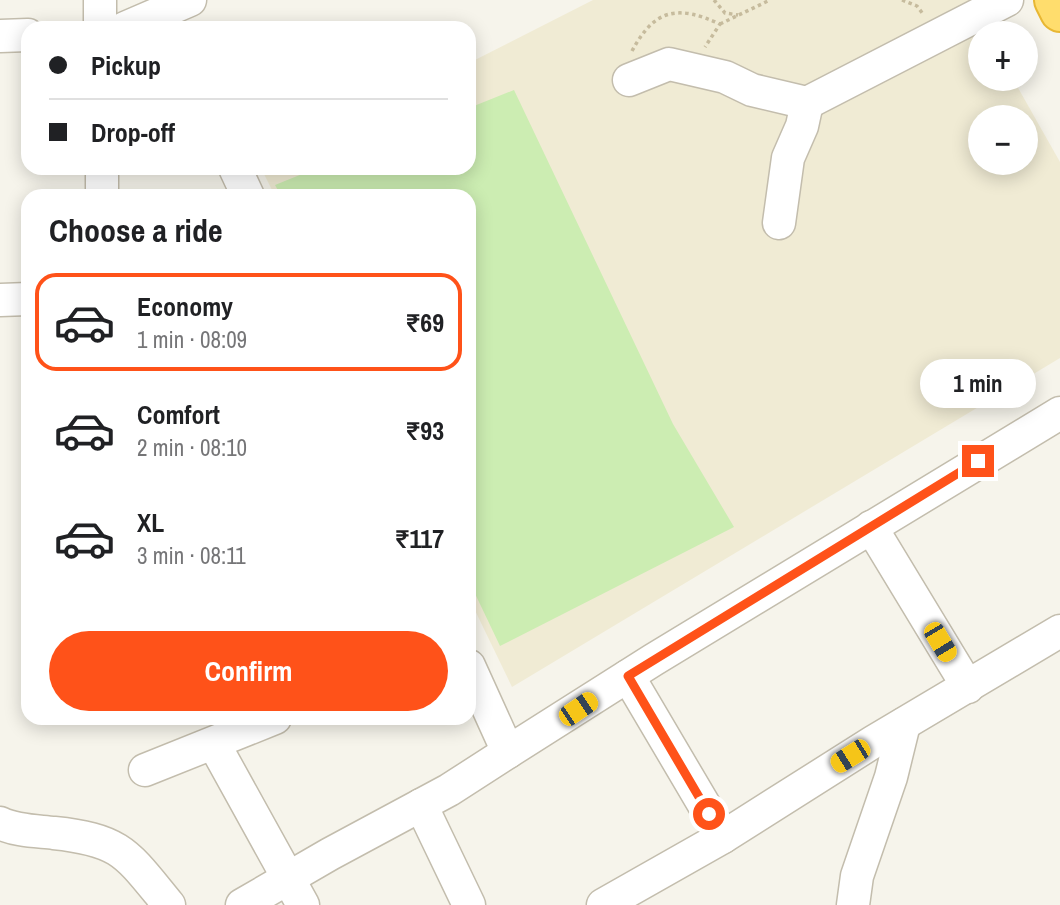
<!DOCTYPE html>
<html lang="en">
<head>
<meta charset="utf-8">
<style>
  :root { --surface:#fff; --page:#f6f6f6; --text:#202124; --muted:#757577; --line:#e0e0e0; --accent:#ff5219 }
  body { margin:0; font-family:"Archivo Narrow",sans-serif; background:var(--page); color:var(--text); height:100vh; display:flex; flex-direction:column; font-size:26px; white-space:nowrap }
  * { box-sizing:border-box; margin:0 }
  p { font-size:23px; color:var(--muted) }
  .icon { flex:none; width:38px; height:38px; fill:none; stroke:currentColor; stroke-width:2; stroke-linecap:round; stroke-linejoin:round }
  .map { position:relative; flex:1; overflow:hidden }
  .sheet { position:absolute; left:21px; top:189px; width:455px; height:536px; display:flex; flex-direction:column; background:var(--surface); border-radius:21px; box-shadow:0 4px 18px #0003 }
  .sheet>* { flex:none }
  .hud { position:absolute; left:21px; top:21px; width:455px; height:154px; border-radius:21px; box-shadow:0 4px 18px #0003; display:grid; align-content:center; height:154px; padding:0 28px; background:var(--surface) }
  .buttons { position:absolute; left:968px; top:21px; display:grid; gap:14px }
  .buttons a { display:grid; place-items:center; width:70px; height:70px; border-radius:50%; background:var(--surface); box-shadow:0 4px 18px #0003; font-size:35px }
  .end { position:absolute; width:32px; height:32px; margin:-16px; border:9px solid #ff5219; background:#fff; box-shadow:0 0 0 4px #fff }
  .from { border-radius:50% }
  .bubble { position:absolute; height:49px; border-radius:24px; background:var(--surface); box-shadow:0 4px 18px #0003; font-size:23px; font-weight:700; line-height:49px; text-align:center }
  .car { position:absolute; width:21px; height:42px; margin:-21px -10px; border-radius:9px; box-shadow:0 0 5px 2px #0007; background:linear-gradient(#f5c518 24%,#345 0 40%,#f5c518 0 76%,#345 0 86%,#f5c518 0) }
  .hud b { display:flex; align-items:center; gap:24px; height:66px; font-size:26px }
  .hud b+b { border-top:2px solid var(--line) }
  .hud i { width:18px; height:18px; background:var(--text) }
  ul { padding:0; list-style:none }
  li { display:flex; align-items:center; gap:21px; height:98px; margin:0 14px 10px; padding:0 14px; border:4px solid transparent; border-radius:21px }
  li div { flex:1 }
  li b { display:block; font-size:26px }
  li em { font-style:normal; font-weight:700 }
  li.current { border-color:var(--accent) }
  li>.icon { width:63px; height:63px; stroke-width:1.5 }
  h2 { padding:0 28px; font-size:32px; line-height:84px }
  .cta { display:flex; gap:14px; margin-top:auto; padding:14px 28px }
  .cta a { flex:1; height:80px; border-radius:42px; background:var(--accent); color:#fff; font-size:28px; font-weight:700; line-height:80px; text-align:center }
  .map>svg:first-child { display:block }
</style>
</head>
<body>
<div class="map">
<svg width="1060" height="905" viewBox="0 0 1060 905">
  <rect width="100%" height="100%" fill="#f6f4eb"/>
  <path fill="#f0ebd4" fill-rule="evenodd" d="M593 0H968L987 33H980V79H1013L1060 162V358L512 687 469 598V196H275L261 168H469V63ZM980 117H1026V163H980Z"/>
  <polygon fill="#ccedb2" points="514,90 673,424 734,527 500,646 469,581 469,196 281,196 275,185 317,168 469,168 469,108"/>
  <g fill="none" stroke-linecap="round" stroke-linejoin="round">
    <defs>
      <g id="minor">
        <polyline points="100,0 100,28"/>
        <polyline points="125,28 190,0"/>
        <polyline points="0,36 28,35"/>
        <polyline points="629,80 669,64 725,77 752,90 807,103 1007,0"/>
        <polyline points="102,168 102,196"/>
        <polyline points="235,168 248,196"/>
        <polyline points="779,223 788,158 802,126 807,103"/>
        <polyline points="0,300 28,299"/>
        <polyline points="871,527 968,687"/>
        <polyline points="469,666 508,752 653,660 1060,413"/>
        <polyline points="628,676 723,837"/>
        <polyline points="214,744 303,905"/>
        <polyline points="145,770 275,718"/>
        <polyline points="421,805 469,905"/>
        <path d="M0 823C16 831 37 831 54 833 122 840 127 854 169 905"/>
        <polyline points="242,905 330,854 449,790 508,752"/>
        <polyline points="603,905 723,837 873,742 1060,631"/>
        <polyline points="853,905 857,876 891,777 904,724"/>
      </g>
      <polyline id="highway" points="1054,0 1060,12"/>
    </defs>
    <use href="#minor" stroke="#c3bdad" stroke-width="35"/>
    <use href="#highway" stroke="#e8b733" stroke-width="42"/>
    <g stroke="#c6bb9d" stroke-width="3.5" stroke-dasharray="3.5 3.5" stroke-linecap="butt">
      <polyline points="714,0 725,13 738,15"/>
      <polyline points="902,0 917,6 923,14"/>
      <polyline points="720,24 770,0"/>
      <path d="M632 51C655 8 678 5 720 24L705 47"/>
    </g>
    <use href="#minor" stroke="#fff" stroke-width="32"/>
    <use href="#highway" stroke="#ffdd6d" stroke-width="38"/>
  </g>
  <g fill="none" stroke-linecap="round" stroke-linejoin="round">
    <polyline stroke="#ff5219" stroke-width="9" points="709,814 628,676 978,461"/>
  </g>
</svg>
<div class="buttons">
<a>+</a>
<a>−</a>
</div>
<i class="end from" style="left:709px;top:814px"></i>
<i class="end" style="left:978px;top:461px"></i>
<div class="bubble" style="left:920px;top:359px;width:116px">1 min</div>
<i class="car" style="left:940px;top:642px;rotate:149deg"></i>
<i class="car" style="left:578px;top:709px;rotate:56deg"></i>
<i class="car" style="left:850px;top:756px;rotate:238deg"></i>
<div class="hud">
<b><i class="from"></i>Pickup</b>
<b><i></i>Drop-off</b>
</div>
<section class="sheet">
<h2>Choose a ride</h2>
<ul>
<li class="current"><svg class="icon" aria-label="car" viewBox="0 0 24 24"><path d="M5 17H2v-5l4-1 3-4h7l3 4 3 1v5h-3M9 17h6M6 11h13"/><circle cx="7" cy="17" r="2"/><circle cx="17" cy="17" r="2"/></svg><div><b>Economy</b><p>1 min · 08:09</p></div><em>₹69</em></li>
<li><svg class="icon" aria-label="car" viewBox="0 0 24 24"><path d="M5 17H2v-5l4-1 3-4h7l3 4 3 1v5h-3M9 17h6M6 11h13"/><circle cx="7" cy="17" r="2"/><circle cx="17" cy="17" r="2"/></svg><div><b>Comfort</b><p>2 min · 08:10</p></div><em>₹93</em></li>
<li><svg class="icon" aria-label="car" viewBox="0 0 24 24"><path d="M5 17H2v-5l4-1 3-4h7l3 4 3 1v5h-3M9 17h6M6 11h13"/><circle cx="7" cy="17" r="2"/><circle cx="17" cy="17" r="2"/></svg><div><b>XL</b><p>3 min · 08:11</p></div><em>₹117</em></li>
</ul>
<div class="cta"><a>Confirm</a></div>
</section>
</div>
</body>
</html>
